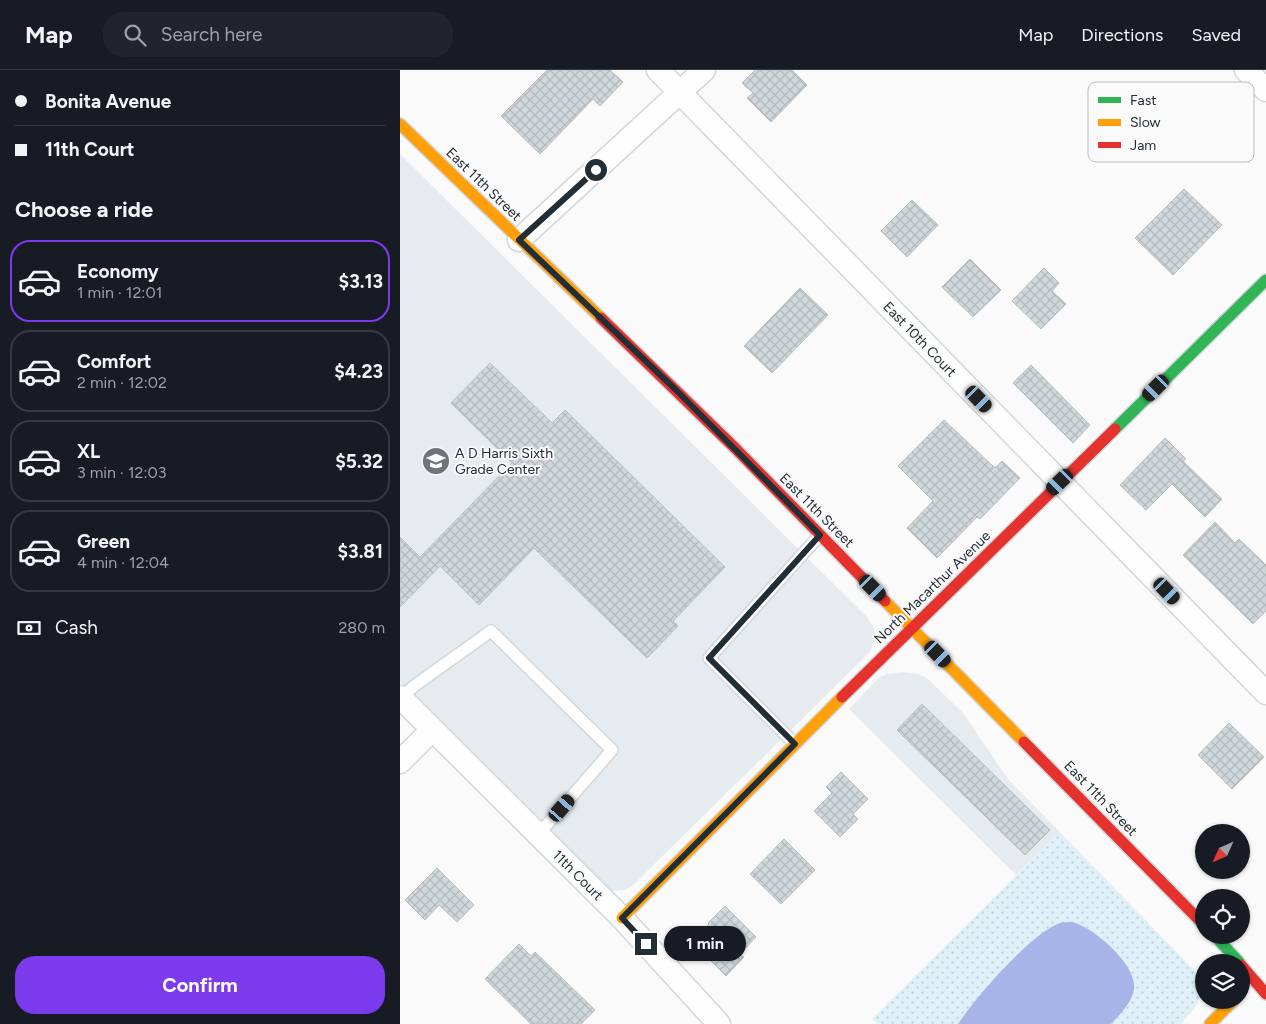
<!DOCTYPE html>
<html lang="en">
<head>
<meta charset="utf-8">
<style>
  :root { --surface:#171b24; --page:#20242c; --text:#f1f3f6; --muted:#9ea1a6; --line:#363941; --accent:#7c3aed }
  body { margin:0; font-family:Figtree,sans-serif; background:var(--page); color:var(--text); height:100vh; display:flex; flex-direction:column; font-size:19px; white-space:nowrap }
  * { box-sizing:border-box; margin:0 }
  p { font-size:16px; color:var(--muted) }
  .icon { flex:none; width:28px; height:28px; fill:none; stroke:currentColor; stroke-width:2; stroke-linecap:round; stroke-linejoin:round }
  .map { position:relative; flex:1; overflow:hidden }
  .details { display:flex; flex-direction:column; background:var(--surface); width:400px }
  .details>* { flex:none }
  .top-card { display:grid; align-content:center; height:110px; padding:0 15px; background:var(--surface) }
  .needle { width:32px; rotate:225deg }
  .controls { position:absolute; left:795px; top:754px; display:grid; gap:10px }
  .controls a { display:grid; place-items:center; width:55px; height:55px; border-radius:50%; background:var(--surface); box-shadow:0 1px 4px #0004; font-size:25px }
  .end { position:absolute; width:22px; height:22px; margin:-11px; border:6px solid #212e36; background:#fff; box-shadow:0 0 0 2px #fff }
  .from { border-radius:50% }
  .bubble { position:absolute; height:35px; border-radius:18px; background:var(--surface); box-shadow:0 1px 4px #0004; font-size:16px; font-weight:700; line-height:35px; text-align:center }
  .car { position:absolute; width:15px; height:30px; margin:-15px -8px; border-radius:6px; box-shadow:0 0 4px 1px #0007; background:linear-gradient(#222 24%,#8ab4d8 0 40%,#222 0 76%,#8ab4d8 0 86%,#222 0) }
  .top-card b { display:flex; align-items:center; gap:18px; height:48px; font-size:19px }
  .top-card b+b { border-top:1px solid var(--line) }
  .top-card i { width:12px; height:12px; background:var(--text) }
  ul { padding:0; list-style:none }
  li { display:flex; align-items:center; gap:15px; height:82px; margin:0 10px 8px; padding:0 5px; border:2px solid var(--line); border-radius:20px }
  li div { flex:1 }
  li b { display:block; font-size:19px }
  li em { font-style:normal; font-weight:700 }
  li.on { border-color:var(--accent) }
  li>.icon { width:45px; height:45px; stroke-width:1.5 }
  h2 { padding:0 15px; font-size:22px; line-height:60px }
  .pay { display:flex; align-items:center; gap:12px; height:55px; padding:0 15px; font-size:19px }
  .pay p { margin-inline-start:auto }
  .primary-button { display:flex; gap:10px; margin-top:auto; padding:10px 15px }
  .primary-button a { flex:1; height:58px; border-radius:20px; background:var(--accent); color:#fff; font-size:20px; font-weight:700; line-height:58px; text-align:center }
  header { display:flex; align-items:center; gap:30px; box-sizing:border-box; height:70px; padding:0 25px; background:var(--surface); border-bottom:1px solid var(--line) }
  header strong { font-size:24px }
  nav { display:flex; gap:28px; margin-inline-start:auto; font-size:18px }
  .search { width:350px; height:45px; background:var(--page); display:flex; align-items:center; gap:12px; box-sizing:border-box; padding:0 18px; border-radius:20px; color:var(--muted); font-size:19px }
  main { display:flex; flex:1; min-height:0 }
  .map>svg:first-child { display:block }
</style>
</head>
<body>
<header>
<strong>Map</strong>
<div class="search"><svg class="icon" aria-label="search" viewBox="0 0 24 24"><circle cx="10" cy="10" r="6"/><path d="M15 15l6 6"/></svg>Search here</div>
<nav><a>Map</a><a>Directions</a><a>Saved</a></nav>
</header>
<main>
<section class="details">
<div class="top-card">
<b><i class="from"></i>Bonita Avenue</b>
<b><i></i>11th Court</b>
</div>
<h2>Choose a ride</h2>
<ul>
<li class="on"><svg class="icon" aria-label="car" viewBox="0 0 24 24"><path d="M5 17H2v-5l4-1 3-4h7l3 4 3 1v5h-3M9 17h6M6 11h13"/><circle cx="7" cy="17" r="2"/><circle cx="17" cy="17" r="2"/></svg><div><b>Economy</b><p>1 min · 12:01</p></div><em>$3.13</em></li>
<li><svg class="icon" aria-label="car" viewBox="0 0 24 24"><path d="M5 17H2v-5l4-1 3-4h7l3 4 3 1v5h-3M9 17h6M6 11h13"/><circle cx="7" cy="17" r="2"/><circle cx="17" cy="17" r="2"/></svg><div><b>Comfort</b><p>2 min · 12:02</p></div><em>$4.23</em></li>
<li><svg class="icon" aria-label="car" viewBox="0 0 24 24"><path d="M5 17H2v-5l4-1 3-4h7l3 4 3 1v5h-3M9 17h6M6 11h13"/><circle cx="7" cy="17" r="2"/><circle cx="17" cy="17" r="2"/></svg><div><b>XL</b><p>3 min · 12:03</p></div><em>$5.32</em></li>
<li><svg class="icon" aria-label="car" viewBox="0 0 24 24"><path d="M5 17H2v-5l4-1 3-4h7l3 4 3 1v5h-3M9 17h6M6 11h13"/><circle cx="7" cy="17" r="2"/><circle cx="17" cy="17" r="2"/></svg><div><b>Green</b><p>4 min · 12:04</p></div><em>$3.81</em></li>
</ul>
<div class="pay"><svg class="icon" aria-label="cash" viewBox="0 0 24 24"><path d="M3 7h18v10H3z"/><circle cx="12" cy="12" r="2"/></svg>Cash<p>280 m</p></div>
<div class="primary-button"><a>Confirm</a></div>
</section>
<div class="map">
<svg width="866" height="954" viewBox="0 0 866 954">
  <defs>
    <pattern id="green-dots" width="8" height="8" patternUnits="userSpaceOnUse" patternTransform="scale(1.25)"><rect width="8" height="8" fill="#dff0f9"/><path d="M2 2h.1M6 6h.1" fill="none" stroke="#bfced6" stroke-width="1.8" stroke-linecap="round"/></pattern>
    <pattern id="building-cross-hatch" width="8" height="8" patternUnits="userSpaceOnUse" patternTransform="scale(1.25)"><rect width="8" height="8" fill="#d1d8db"/><path d="M0 0l8 8M0 8l8-8" fill="none" stroke="#b3babd"/></pattern>
  </defs>
  <rect width="100%" height="100%" fill="#fafafa"/>
  <g fill="#e5ebee">
    <polygon points="0,84 466,546 474,558 476,569 470,582 233,815 225,820 211,821 196,813 0,612"/>
    <polygon points="502,602 518,604 526,607 563,643 608,709 660,762 616,805 449,639 479,608 487,604"/>
  </g>
  <path fill="url(#green-dots)" d="M660 762 794 900C809 923 797 937 780 954H478L472 949Z"/>
  <path fill="#a7b4e8" d="M672 852C693 857 737 894 734 919 732 933 720 944 711 954H558C576 927 630 864 660 853 663 852 668 852 672 852Z"/>
  <g fill="url(#building-cross-hatch)" stroke="#b6bebf">
    <polygon points="147,0 210,0 223,12 200,36 193,29 140,84 101,46"/>
    <polygon points="355,0 392,0 407,15 371,52 347,28 353,23 342,13"/>
    <polygon points="784,119 822,155 773,205 735,168"/>
    <polygon points="512,130 538,155 507,187 481,161"/>
    <polygon points="570,189 601,220 573,247 542,217"/>
    <polygon points="644,198 659,213 652,221 666,234 641,259 612,231"/>
    <polygon points="400,218 428,245 372,303 344,276"/>
    <polygon points="90,293 152,353 165,340 325,497 273,551 278,556 247,588 134,478 79,535 40,496 0,537 0,467 20,487 112,393 51,333"/>
    <polygon points="631,295 690,355 673,373 613,313"/>
    <polygon points="544,350 595,398 602,391 620,408 580,449 577,447 537,488 507,458 533,431 498,396"/>
    <polygon points="765,368 786,389 783,391 822,429 805,447 772,414 746,440 720,415"/>
    <polygon points="815,452 835,473 839,469 866,495 866,541 853,554 783,485"/>
    <polygon points="522,634 650,760 625,785 497,660"/>
    <polygon points="829,653 864,687 832,719 798,685"/>
    <polygon points="441,702 468,729 453,744 458,749 440,767 414,741 432,723 426,717"/>
    <polygon points="384,769 415,800 381,834 350,804"/>
    <polygon points="37,798 74,835 57,852 39,835 25,850 5,830"/>
    <polygon points="325,836 356,867 340,884 344,887 326,906 292,872 309,854 308,853"/>
    <polygon points="119,874 131,886 135,882 195,940 181,954 131,954 85,909"/>
  </g>
  <g fill="none" stroke-linecap="round" stroke-linejoin="round">
    <defs>
      <g id="lane">
        <polyline points="1,628 14,616 91,561 212,680 138,765"/>
        <polyline points="395,674 309,588 420,465"/>
      </g>
      <g id="street">
        <polyline points="258,0 866,623"/>
        <polyline points="846,0 866,20"/>
        <polyline points="119,170 304,0"/>
        <polyline points="0,627 222,848 319,954"/>
        <polyline points="0,692 32,660"/>
      </g>
      <g id="fast">
        <polyline points="715,359 866,210"/>
        <polyline points="814,865 839,892"/>
      </g>
      <g id="slow">
        <polyline points="0,54 201,248"/>
        <polyline points="485,531 624,672"/>
        <polyline points="222,848 442,627"/>
        <polyline points="810,954 834,930"/>
      </g>
      <g id="jam">
        <polyline points="201,248 335,378 485,531"/>
        <polyline points="442,627 715,359"/>
        <polyline points="624,672 804,855"/>
        <polyline points="841,895 866,924"/>
      </g>
    </defs>
    <use href="#lane" stroke="#d1d7db" stroke-width="14"/>
    <use href="#street" stroke="#d1d7db" stroke-width="25"/>
    <use href="#fast" stroke="#d1d7db" stroke-width="14"/>
    <use href="#slow" stroke="#d1d7db" stroke-width="14"/>
    <use href="#jam" stroke="#d1d7db" stroke-width="14"/>
    <use href="#lane" stroke="#fefefe" stroke-width="11"/>
    <use href="#street" stroke="#fefefe" stroke-width="22"/>
    <use href="#fast" stroke="#30b455" stroke-width="11"/>
    <use href="#slow" stroke="#ff9f0a" stroke-width="11"/>
    <use href="#jam" stroke="#e5322d" stroke-width="11"/>
  </g>
  <g fill="none" stroke-linecap="round" stroke-linejoin="round">
    <polyline stroke="#212e36" stroke-width="6" points="196,100 119,170 276,320 420,465 309,588 395,674 222,848 246,874"/>
  </g>
  <defs>
    <symbol id="school-disc" viewBox="-11 -11 22 22"><circle r="9.5" fill="#6d757b" stroke="#fafafa"/><path d="M0-5L7-2L0 1L-7-2ZM-4 1L0 2.5L4 1V4Q0 6-4 4Z" fill="#fff"/></symbol>
  </defs>
  <g fill-rule="evenodd">
    <use href="#school-disc" x="20" y="375" width="32" height="32"/>
  </g>
  <g text-anchor="middle" stroke-width="4" stroke-linejoin="round" paint-order="stroke">
    <g font-size="14" fill="#212e36" stroke="#fafafa">
      <text transform="translate(84 114) rotate(44)" y="5">East 11th Street</text>
      <text transform="translate(520 269) rotate(46)" y="5">East 10th Court</text>
      <text transform="translate(417 440) rotate(45)" y="5">East 11th Street</text>
      <text transform="translate(532 517) rotate(-44)" y="5">North Macarthur Avenue</text>
      <text transform="translate(701 728) rotate(46)" y="5">East 11th Street</text>
      <text transform="translate(178 805) rotate(45)" y="5">11th Court</text>
    </g>
    <g font-size="14" fill="#212e36" stroke="#fafafa" text-anchor="start">
      <text x="55" y="388">A D Harris Sixth<tspan x="55" dy="16">Grade Center</tspan></text>
    </g>
  </g>
  <rect x="688" y="12" width="166" height="80" rx="8" fill="#fafafa" stroke="#b9bdbf" stroke-width="1"/>
  <rect x="698" y="27" width="23" height="6" fill="#30b455"/>
  <rect x="698" y="49" width="23" height="7" fill="#ff9f0a"/>
  <rect x="698" y="72" width="23" height="6" fill="#e5322d"/>
  <g font-size="14" fill="#212e36">
    <text x="730" y="35">Fast</text>
    <text x="730" y="57">Slow</text>
    <text x="730" y="80">Jam</text>
  </g>
</svg>
<div class="controls">
<a><svg class="needle" viewBox="-14 -14 28 28"><path d="M0-13l5 13h-10z" fill="#e53935"/><path d="M0 13l5-13h-10z" fill="#9ea1a6"/></svg></a>
<a><svg class="icon" aria-label="locate" viewBox="0 0 24 24"><circle cx="12" cy="12" r="6"/><path d="M12 2v4M12 18v4M2 12h4M18 12h4"/></svg></a>
<a><svg class="icon" aria-label="layers" viewBox="0 0 24 24"><path d="M12 4l9 5-9 5-9-5zM3 14l9 5 9-5"/></svg></a>
</div>
<i class="end from" style="left:196px;top:100px"></i>
<i class="end" style="left:246px;top:874px"></i>
<div class="bubble" style="left:264px;top:856px;width:82px">1 min</div>
<i class="car" style="left:756px;top:318px;rotate:225deg"></i>
<i class="car" style="left:579px;top:329px;rotate:136deg"></i>
<i class="car" style="left:660px;top:412px;rotate:226deg"></i>
<i class="car" style="left:473px;top:518px;rotate:135deg"></i>
<i class="car" style="left:767px;top:521px;rotate:136deg"></i>
<i class="car" style="left:538px;top:584px;rotate:136deg"></i>
<i class="car" style="left:162px;top:738px;rotate:41deg"></i>
</div>
</main>
</body>
</html>
